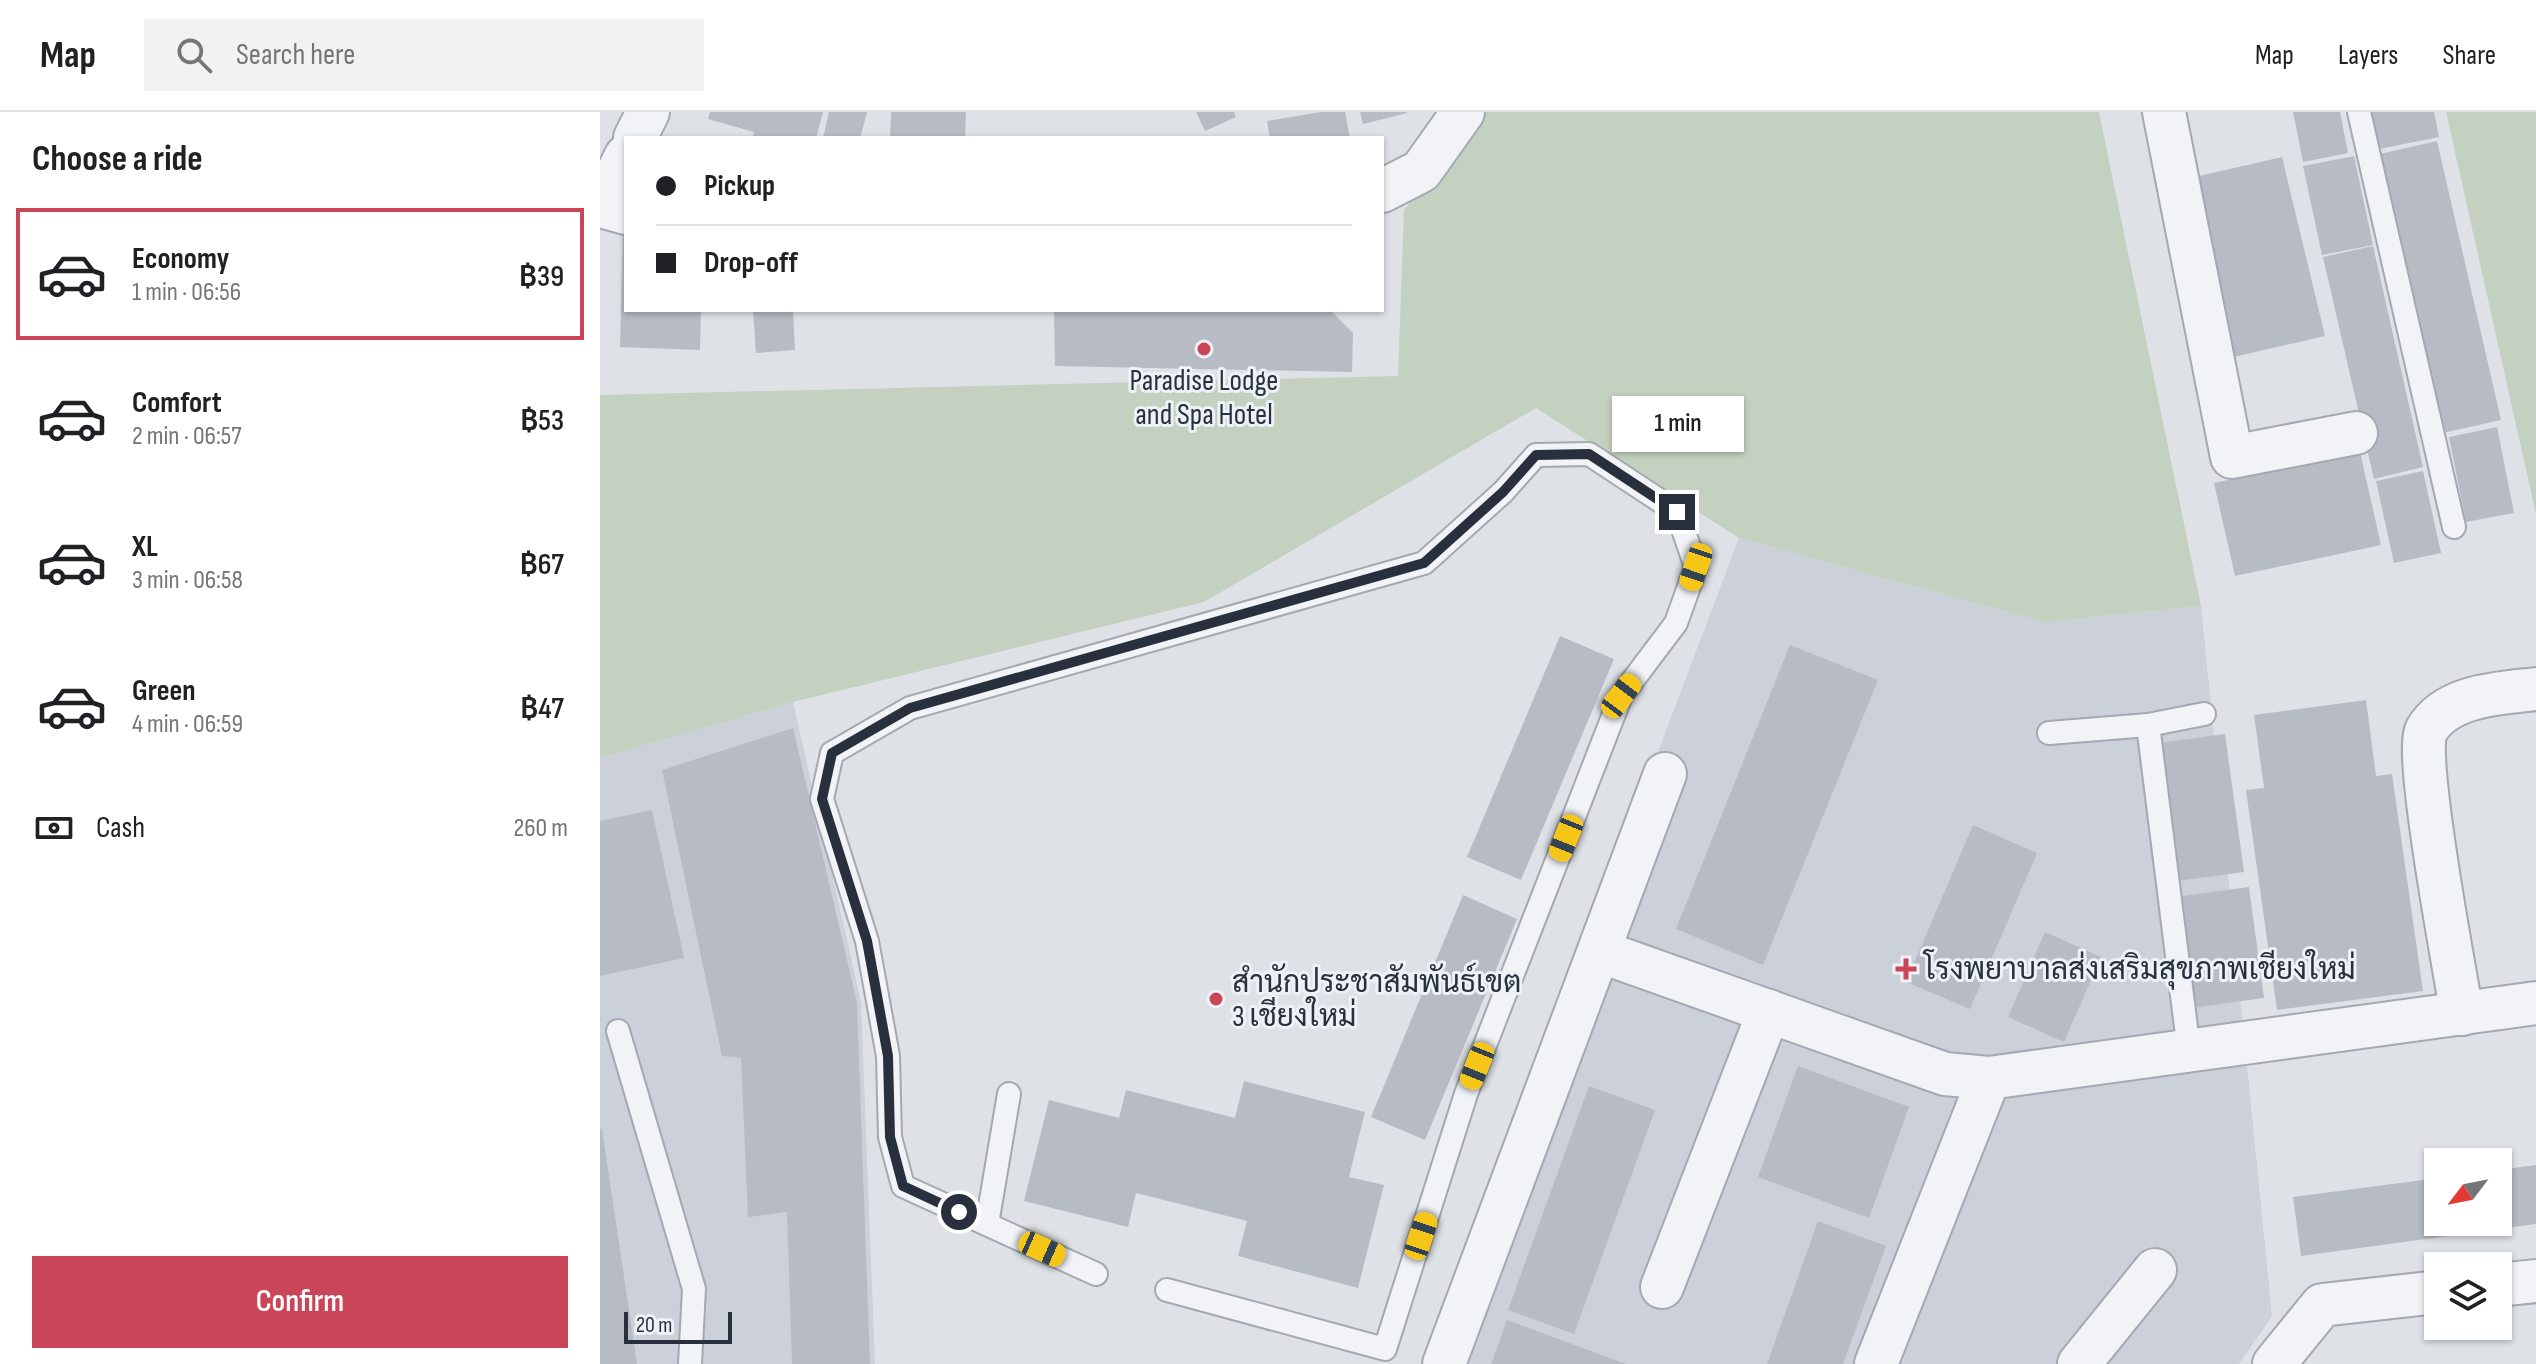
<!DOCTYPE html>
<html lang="en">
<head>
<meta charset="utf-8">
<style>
  :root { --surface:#fff; --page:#f2f2f2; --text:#202124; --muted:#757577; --line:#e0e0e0; --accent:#cb4559 }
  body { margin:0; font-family:"Sofia Sans Condensed",Sarabun,sans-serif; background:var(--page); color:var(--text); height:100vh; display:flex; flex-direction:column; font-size:30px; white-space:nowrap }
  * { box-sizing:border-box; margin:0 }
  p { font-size:26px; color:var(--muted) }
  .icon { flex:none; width:44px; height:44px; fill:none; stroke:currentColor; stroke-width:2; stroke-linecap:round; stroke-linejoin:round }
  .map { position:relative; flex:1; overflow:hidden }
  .details { display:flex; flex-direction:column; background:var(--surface); width:600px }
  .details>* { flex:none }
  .guide { position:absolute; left:24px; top:24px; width:760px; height:176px; border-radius:0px; box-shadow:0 2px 6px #0004; display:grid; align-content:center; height:176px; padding:0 32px; background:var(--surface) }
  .needle { width:52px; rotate:238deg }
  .fabs { position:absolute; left:1824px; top:1036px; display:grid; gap:16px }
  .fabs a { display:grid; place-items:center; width:88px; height:88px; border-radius:0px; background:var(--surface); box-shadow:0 2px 6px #0004; font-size:40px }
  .scale { position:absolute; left:24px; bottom:20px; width:108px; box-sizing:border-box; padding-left:8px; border:4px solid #28303e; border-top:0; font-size:22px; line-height:28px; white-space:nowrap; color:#28303e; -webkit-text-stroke:6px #eef1f5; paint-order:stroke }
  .end { position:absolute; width:36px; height:36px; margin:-18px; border:10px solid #28303e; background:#fff; box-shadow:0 0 0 4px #fff }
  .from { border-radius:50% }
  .bubble { position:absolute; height:56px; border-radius:0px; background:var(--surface); box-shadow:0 2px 6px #0004; font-size:26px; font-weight:600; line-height:56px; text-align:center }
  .car { position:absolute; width:24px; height:48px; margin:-24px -12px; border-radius:10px; box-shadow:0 0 6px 2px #0007; background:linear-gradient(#f5c518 24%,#345 0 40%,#f5c518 0 76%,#345 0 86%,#f5c518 0) }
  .guide b { display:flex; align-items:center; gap:28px; height:76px; font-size:30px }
  .guide b+b { border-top:2px solid var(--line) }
  .guide i { width:20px; height:20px; background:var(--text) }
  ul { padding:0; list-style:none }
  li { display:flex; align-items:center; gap:24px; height:132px; margin:0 16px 12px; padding:0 16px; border:4px solid transparent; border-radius:0px }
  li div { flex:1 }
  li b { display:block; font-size:30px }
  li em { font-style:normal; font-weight:600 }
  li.current { border-color:var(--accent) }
  li>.icon { width:72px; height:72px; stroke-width:1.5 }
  h2 { padding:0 32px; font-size:36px; line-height:96px }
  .pay { display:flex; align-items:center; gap:20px; height:88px; padding:0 32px; font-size:30px }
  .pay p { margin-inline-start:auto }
  .cta { display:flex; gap:16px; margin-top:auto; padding:16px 32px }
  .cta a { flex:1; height:92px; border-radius:0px; background:var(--accent); color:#fff; font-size:32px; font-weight:600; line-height:92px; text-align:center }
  header { display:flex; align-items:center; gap:48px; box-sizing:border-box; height:112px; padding:0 40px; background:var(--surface); border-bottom:2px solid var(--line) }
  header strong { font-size:38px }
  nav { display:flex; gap:44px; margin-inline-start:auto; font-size:28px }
  .search { width:560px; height:72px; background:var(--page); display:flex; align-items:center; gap:20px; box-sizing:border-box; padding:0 28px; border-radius:0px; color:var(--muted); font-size:30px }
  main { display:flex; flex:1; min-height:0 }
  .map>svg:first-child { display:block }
</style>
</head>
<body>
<header>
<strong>Map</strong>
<div class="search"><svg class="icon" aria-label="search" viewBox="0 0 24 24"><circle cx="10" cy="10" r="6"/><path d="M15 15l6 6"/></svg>Search here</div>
<nav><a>Map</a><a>Layers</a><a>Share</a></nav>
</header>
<main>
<section class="details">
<h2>Choose a ride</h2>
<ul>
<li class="current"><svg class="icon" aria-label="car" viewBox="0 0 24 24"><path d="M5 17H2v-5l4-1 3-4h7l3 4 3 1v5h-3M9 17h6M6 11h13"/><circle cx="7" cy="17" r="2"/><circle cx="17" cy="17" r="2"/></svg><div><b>Economy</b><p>1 min · 06:56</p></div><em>฿39</em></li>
<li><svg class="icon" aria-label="car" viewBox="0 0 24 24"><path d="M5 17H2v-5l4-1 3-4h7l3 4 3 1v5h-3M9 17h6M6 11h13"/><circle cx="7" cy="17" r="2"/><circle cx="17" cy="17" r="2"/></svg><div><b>Comfort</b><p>2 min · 06:57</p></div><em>฿53</em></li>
<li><svg class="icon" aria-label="car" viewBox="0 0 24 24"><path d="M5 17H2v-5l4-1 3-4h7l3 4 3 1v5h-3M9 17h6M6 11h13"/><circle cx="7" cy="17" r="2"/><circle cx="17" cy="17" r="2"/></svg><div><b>XL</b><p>3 min · 06:58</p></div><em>฿67</em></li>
<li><svg class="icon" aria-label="car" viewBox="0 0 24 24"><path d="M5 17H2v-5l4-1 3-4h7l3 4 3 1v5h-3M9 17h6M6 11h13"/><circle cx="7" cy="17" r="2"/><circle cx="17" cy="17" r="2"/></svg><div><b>Green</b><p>4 min · 06:59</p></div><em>฿47</em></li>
</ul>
<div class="pay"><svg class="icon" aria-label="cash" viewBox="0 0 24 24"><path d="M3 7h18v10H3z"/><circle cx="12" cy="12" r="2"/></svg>Cash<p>260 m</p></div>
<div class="cta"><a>Confirm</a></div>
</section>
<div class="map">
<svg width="1936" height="1252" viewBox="0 0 1936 1252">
  <rect width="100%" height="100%" fill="#dee2e7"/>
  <g fill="#ccd1d9">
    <polygon points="1139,426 1444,510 1601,494 1672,1204 1639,1252 826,1252"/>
    <polygon points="193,590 261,890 275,1252 0,1252 0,646"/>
  </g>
  <g fill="#c4d1c0">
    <polygon points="883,0 1499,0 1601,494 1444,510 1139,426 936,296 604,490 193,590 0,646 0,283 798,264 804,98"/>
    <polygon points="1846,0 1936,0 1936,402"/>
  </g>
  <g fill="#b6bbc4">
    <polygon points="110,0 223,0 216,26 153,26 154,20 108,7"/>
    <polygon points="229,0 267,0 260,26 223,26"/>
    <polygon points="291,0 366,0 365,26 290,26"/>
    <polygon points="596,0 634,0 636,5 605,19"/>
    <polygon points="721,0 745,0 750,26 670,26 667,9"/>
    <polygon points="760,0 807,0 807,1 763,12"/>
    <polygon points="1693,0 1740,0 1748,41 1703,50"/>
    <polygon points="1771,0 1834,0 1839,25 1779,37"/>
    <polygon points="1837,29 1901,308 1843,321 1780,42"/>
    <polygon points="1754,44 1773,133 1722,143 1703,54"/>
    <polygon points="1682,45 1725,224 1629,246 1586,67"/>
    <polygon points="23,110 26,110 26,198 101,198 100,238 20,235"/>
    <polygon points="1773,134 1823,355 1774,367 1723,145"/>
    <polygon points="153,198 193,198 195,238 156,241"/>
    <polygon points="454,198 730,198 753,221 752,260 455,254"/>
    <polygon points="1897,315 1914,401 1866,410 1849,325"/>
    <polygon points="1760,340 1781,433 1635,464 1614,371"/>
    <polygon points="1823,359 1841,441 1794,451 1776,369"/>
    <polygon points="960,524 1014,547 921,768 867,745"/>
    <polygon points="1190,533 1278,568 1163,853 1076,817"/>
    <polygon points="1766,588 1776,664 1792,662 1823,879 1677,898 1646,678 1664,676 1654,603"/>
    <polygon points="193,616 257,891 270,1252 192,1252 187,1100 148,1105 141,946 122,944 62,658"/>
    <polygon points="1625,622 1644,760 1577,769 1558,631"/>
    <polygon points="52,698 84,846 0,864 0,709"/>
    <polygon points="1373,713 1437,741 1370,897 1306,870"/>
    <polygon points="1649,775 1664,886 1591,896 1575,785"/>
    <polygon points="863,783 917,807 825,1028 771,1005"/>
    <polygon points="1445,820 1501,845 1464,930 1408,905"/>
    <polygon points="1198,954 1309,995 1269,1106 1158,1065"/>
    <polygon points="644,969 765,1000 749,1065 784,1073 758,1176 638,1144 647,1109 536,1081 528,1115 424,1089 449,988 519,1006 526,978 635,1006"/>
    <polygon points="989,974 1055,998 974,1222 908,1198"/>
    <polygon points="0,1017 2,1017 37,1252 0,1252"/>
    <polygon points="1936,1053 1936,1112 1701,1144 1693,1085 1838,1066 1838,1110 1898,1110 1898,1058"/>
    <polygon points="1218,1109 1286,1134 1243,1252 1167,1252"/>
    <polygon points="907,1208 1026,1252 891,1252"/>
  </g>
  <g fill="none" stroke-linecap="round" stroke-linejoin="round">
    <defs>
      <g id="service">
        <polyline points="1759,0 1854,415"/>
        <polyline points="1548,613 1589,939"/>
        <polyline points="1449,621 1548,613 1604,602"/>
        <polyline points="18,919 94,1177 90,1252"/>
        <polyline points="387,1112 409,982"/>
        <polyline points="496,1162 303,1074 290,1025 288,944 267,829 222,687 232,641 310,596 824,451 903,380 936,343 989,342 1077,400 1096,455 1076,511 1021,584 866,982 785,1237 567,1178"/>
      </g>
      <g id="minor">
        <polyline points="1564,0 1632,345 1756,321"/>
        <polyline points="35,26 48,0"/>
        <polyline points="26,44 5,86 8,96 26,101"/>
        <polyline points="782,79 821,59 863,0"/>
        <polyline points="999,839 1345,962 1389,966 1936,891"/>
        <path d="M1862 902C1855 861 1814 642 1826 619 1846 583 1900 581 1936 577"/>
        <polyline points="1898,1173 1936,1169"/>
        <polyline points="1062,1175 1169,899"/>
        <polyline points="844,1252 1065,662"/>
        <polyline points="1276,1252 1389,966"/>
        <polyline points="1479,1252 1555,1158"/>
        <polyline points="1674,1252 1722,1193 1838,1180"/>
      </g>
    </defs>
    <use href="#service" stroke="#a4a9b1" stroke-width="26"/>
    <use href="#minor" stroke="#a4a9b1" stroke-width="46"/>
    <use href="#service" stroke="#f1f3f6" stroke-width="22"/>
    <use href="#minor" stroke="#f1f3f6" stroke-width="42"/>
  </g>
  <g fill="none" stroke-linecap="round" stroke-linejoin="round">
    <polyline stroke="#28303e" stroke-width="10" points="359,1100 303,1074 290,1025 288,944 267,829 222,687 232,641 310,596 824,451 903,380 936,343 989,342 1077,400"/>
  </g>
  <g fill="#cb4559" stroke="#eef1f5" stroke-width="3">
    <circle cx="604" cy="237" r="8"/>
    <path d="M1302 845h8v8h8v8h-8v8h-8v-8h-8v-8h8z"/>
    <circle cx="616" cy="887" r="8"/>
  </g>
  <g text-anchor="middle" stroke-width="6" stroke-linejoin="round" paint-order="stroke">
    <g font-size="30" fill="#28303e" stroke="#eef1f5" text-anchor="start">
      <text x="604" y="278" text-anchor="middle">Paradise Lodge<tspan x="604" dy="34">and Spa Hotel</tspan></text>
      <text x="1324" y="867">โรงพยาบาลส่งเสริมสุขภาพเชียงใหม่</text>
      <text x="632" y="880">สำนักประชาสัมพันธ์เขต<tspan x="632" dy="34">3 เชียงใหม่</tspan></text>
    </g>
  </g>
</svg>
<div class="fabs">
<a><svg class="needle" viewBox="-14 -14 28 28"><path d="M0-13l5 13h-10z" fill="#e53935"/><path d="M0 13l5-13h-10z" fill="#757577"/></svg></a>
<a><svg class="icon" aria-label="layers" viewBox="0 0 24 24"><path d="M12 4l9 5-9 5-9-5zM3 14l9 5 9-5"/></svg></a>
</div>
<div class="scale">20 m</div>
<i class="end from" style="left:359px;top:1100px"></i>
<i class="end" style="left:1077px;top:400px"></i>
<div class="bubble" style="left:1012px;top:284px;width:132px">1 min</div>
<i class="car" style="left:1096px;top:455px;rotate:199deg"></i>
<i class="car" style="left:1021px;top:584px;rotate:37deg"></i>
<i class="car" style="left:966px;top:726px;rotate:202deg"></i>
<i class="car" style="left:877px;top:954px;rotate:202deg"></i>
<i class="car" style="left:821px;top:1124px;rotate:18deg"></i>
<i class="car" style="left:442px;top:1137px;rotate:114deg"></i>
<div class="guide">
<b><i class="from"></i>Pickup</b>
<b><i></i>Drop-off</b>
</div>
</div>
</main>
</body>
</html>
